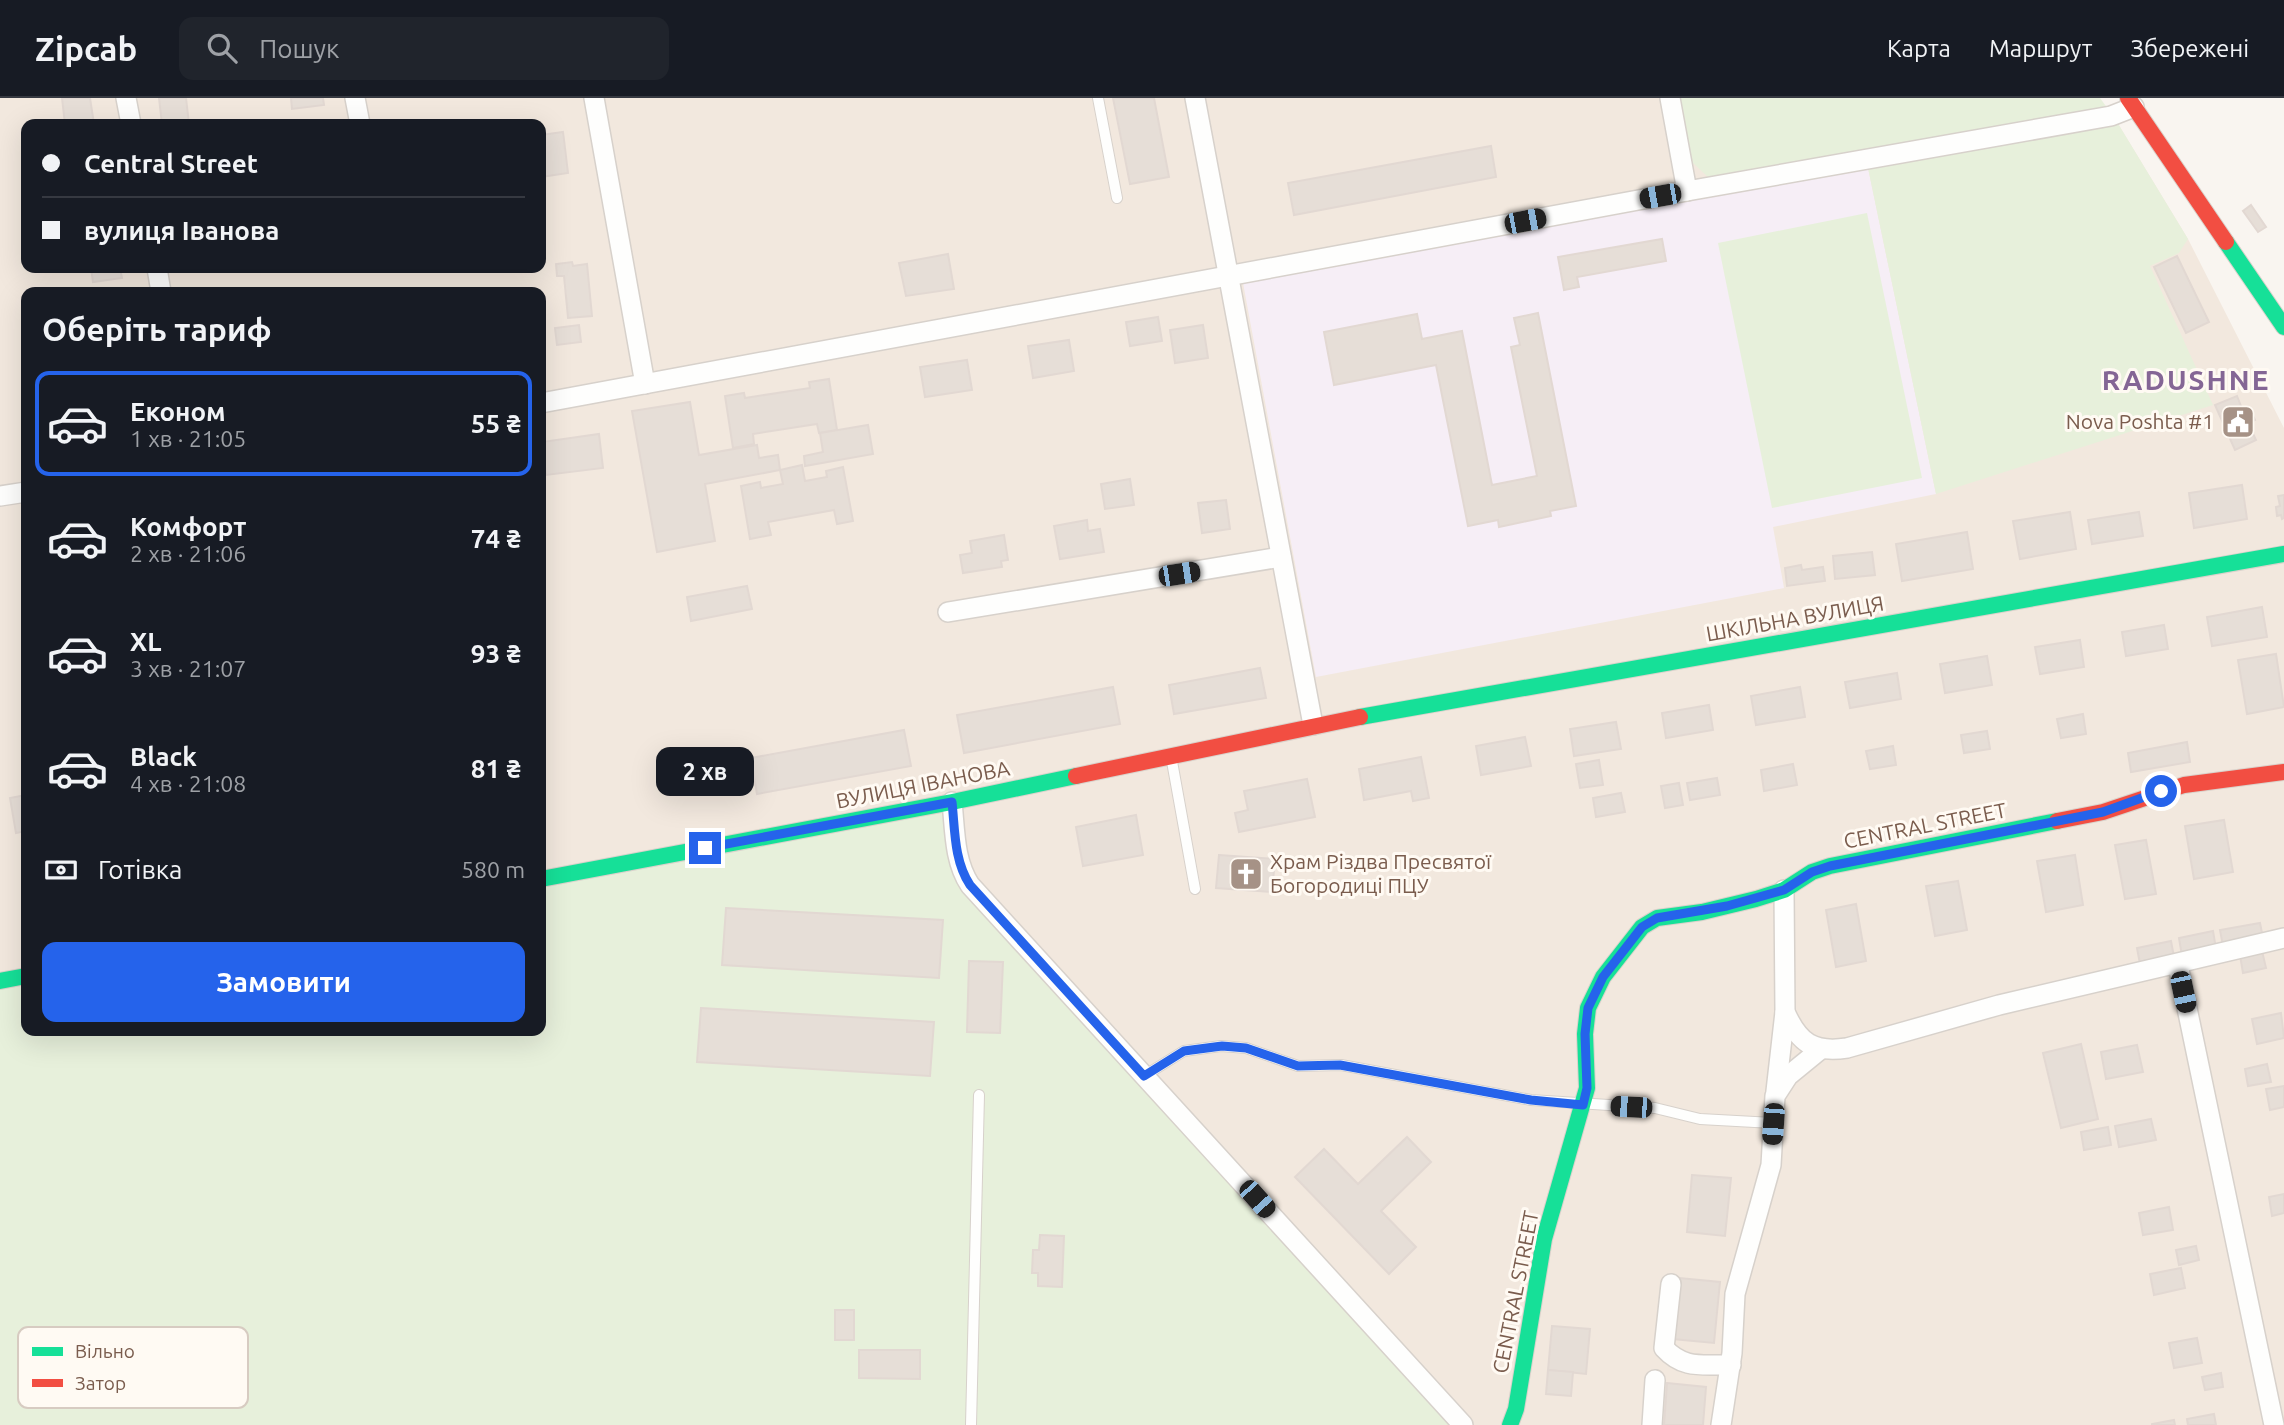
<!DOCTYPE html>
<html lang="uk">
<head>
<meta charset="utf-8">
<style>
  :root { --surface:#171b24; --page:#20242c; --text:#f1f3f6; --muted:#9ea1a6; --line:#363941; --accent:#2563eb }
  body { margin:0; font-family:Ubuntu,sans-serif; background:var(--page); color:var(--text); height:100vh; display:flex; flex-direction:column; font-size:26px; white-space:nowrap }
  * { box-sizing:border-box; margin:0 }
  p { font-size:23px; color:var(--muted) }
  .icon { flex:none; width:38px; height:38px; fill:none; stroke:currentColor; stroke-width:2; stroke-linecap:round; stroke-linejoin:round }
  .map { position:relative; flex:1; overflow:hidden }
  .details { position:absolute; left:21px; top:189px; width:525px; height:749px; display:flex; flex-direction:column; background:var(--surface); border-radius:14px; box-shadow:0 7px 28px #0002 }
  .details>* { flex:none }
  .banner { position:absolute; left:21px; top:21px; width:525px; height:154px; border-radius:14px; box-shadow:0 7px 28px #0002; display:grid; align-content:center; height:154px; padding:0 21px; background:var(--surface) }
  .end { position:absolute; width:32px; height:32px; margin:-16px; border:9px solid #2563eb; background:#fff; box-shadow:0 0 0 4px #fff }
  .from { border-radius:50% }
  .bubble { position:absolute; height:49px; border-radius:14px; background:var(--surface); box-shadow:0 7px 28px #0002; font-size:23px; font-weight:700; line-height:49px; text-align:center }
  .car { position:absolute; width:21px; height:42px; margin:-21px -10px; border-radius:9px; box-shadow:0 0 5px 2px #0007; background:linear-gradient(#222 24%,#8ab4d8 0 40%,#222 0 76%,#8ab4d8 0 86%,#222 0) }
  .banner b { display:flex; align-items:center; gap:24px; height:66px; font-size:26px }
  .banner b+b { border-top:2px solid var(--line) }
  .banner i { width:18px; height:18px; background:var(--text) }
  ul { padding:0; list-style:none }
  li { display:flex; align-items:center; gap:21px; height:105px; margin:0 14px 10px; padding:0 7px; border:4px solid transparent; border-radius:14px }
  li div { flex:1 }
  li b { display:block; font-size:26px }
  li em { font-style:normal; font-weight:700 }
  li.current { border-color:var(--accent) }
  li>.icon { width:63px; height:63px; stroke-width:1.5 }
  h2 { padding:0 21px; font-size:32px; line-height:84px }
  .pay { display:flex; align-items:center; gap:18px; height:77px; padding:0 21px; font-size:26px }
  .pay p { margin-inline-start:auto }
  .action { display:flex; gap:14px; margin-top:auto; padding:14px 21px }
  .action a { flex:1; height:80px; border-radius:14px; background:var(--accent); color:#fff; font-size:28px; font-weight:700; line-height:80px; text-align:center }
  header { display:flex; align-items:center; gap:42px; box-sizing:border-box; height:98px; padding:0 35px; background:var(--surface); border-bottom:2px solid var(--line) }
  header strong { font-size:33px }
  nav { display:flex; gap:38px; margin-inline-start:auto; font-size:24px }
  .search { width:490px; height:63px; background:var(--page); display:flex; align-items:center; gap:18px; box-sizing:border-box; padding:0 24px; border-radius:14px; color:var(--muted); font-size:26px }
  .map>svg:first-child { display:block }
</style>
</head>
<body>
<header>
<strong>Zipcab</strong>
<div class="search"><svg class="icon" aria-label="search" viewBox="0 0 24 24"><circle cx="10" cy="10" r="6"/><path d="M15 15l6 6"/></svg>Пошук</div>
<nav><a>Карта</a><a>Маршрут</a><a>Збережені</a></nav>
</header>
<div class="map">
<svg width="2284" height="1327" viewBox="0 0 2284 1327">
  <rect width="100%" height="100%" fill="#f9f5f0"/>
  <path fill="#f2e8de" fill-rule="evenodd" d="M0 0H1678L1905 47 2117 24 2188 141 2284 330V1327H1463L541 781V194H26V877L0 882ZM26 26H541V170H26Z"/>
  <polygon fill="#f6eef6" points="1868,70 1936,396 1773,429 1784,490 1316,579 1243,185"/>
  <g fill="#e7f0db">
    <polygon points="1678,0 2100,0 2108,11 1905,47 1708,79 1693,65"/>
    <polygon points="2117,24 2188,141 2179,155 2150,168 2213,307 1936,396 1868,70"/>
    <polygon points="1867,115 1922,380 1772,410 1718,145"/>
    <polygon points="952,704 960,770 1463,1327 0,1327 0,882 26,877 26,933 541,933 541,781"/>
  </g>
  <g fill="#e6ded7" stroke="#e2d8d2" stroke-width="2">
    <polygon points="62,0 90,0 94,26 65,26"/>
    <polygon points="159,0 186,0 189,26 162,26"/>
    <polygon points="291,0 323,0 324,7 292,11"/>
    <polygon points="1113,0 1154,0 1169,79 1130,86"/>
    <polygon points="563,34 568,75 541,79 541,37"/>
    <polygon points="1491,48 1496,79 1294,117 1288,85"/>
    <polygon points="2251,107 2266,129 2258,134 2243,113"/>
    <polygon points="1662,141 1666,163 1577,179 1579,189 1564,192 1558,159"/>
    <polygon points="948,156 954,191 906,198 899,165"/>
    <polygon points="2177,158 2209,224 2186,235 2154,169"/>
    <polygon points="572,164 573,168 587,166 592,218 568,220 564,178 557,178 556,166"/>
    <polygon points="91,170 120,170 122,180 93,184"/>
    <polygon points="1538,215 1576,408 1550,413 1551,418 1499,429 1498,422 1468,428 1436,267 1334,287 1324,234 1417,216 1422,241 1462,233 1492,387 1537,378 1511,249 1520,247 1514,220"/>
    <polygon points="1158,219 1162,243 1130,248 1126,224"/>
    <polygon points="579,227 581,244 557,247 555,230"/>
    <polygon points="1203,227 1208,260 1175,265 1170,232"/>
    <polygon points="1069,242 1074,273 1033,280 1028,248"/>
    <polygon points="967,262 972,292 925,299 920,269"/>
    <polygon points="829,281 837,332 819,335 817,326 753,336 754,346 733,350 725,298 744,295 745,300 810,290 809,284"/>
    <polygon points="2237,298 2243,313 2250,311 2255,322 2248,325 2256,342 2235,352 2215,307"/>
    <polygon points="690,304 699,357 757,347 759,360 778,357 780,372 705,386 715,443 657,454 632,313"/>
    <polygon points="868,327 873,356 805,368 804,358 823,354 820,335"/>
    <polygon points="599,336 603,370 546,377 542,344"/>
    <polygon points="802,367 805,383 827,379 826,373 843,369 853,423 837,426 834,412 768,424 771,437 750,441 741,388 760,384 761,390 783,386 780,372"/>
    <polygon points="1130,381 1134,407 1105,411 1101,386"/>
    <polygon points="2242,387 2247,421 2194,430 2189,395"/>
    <polygon points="2284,397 2284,420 2282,421 2281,417 2277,418 2276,409 2280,408 2278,398"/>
    <polygon points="1226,402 1230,431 1202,435 1198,405"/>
    <polygon points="2070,414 2076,451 2020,461 2013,423"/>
    <polygon points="2139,414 2143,438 2092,446 2088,422"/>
    <polygon points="1087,422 1088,433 1100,431 1104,454 1060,461 1054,428"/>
    <polygon points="1967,434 1973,471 1902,483 1896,446"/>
    <polygon points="1004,437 1008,462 1001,463 1002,469 963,475 960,457 972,455 970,443"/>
    <polygon points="1872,454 1875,477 1835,481 1833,458"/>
    <polygon points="1801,467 1802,472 1823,469 1825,483 1787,488 1785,470"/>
    <polygon points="747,488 752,511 691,523 687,499"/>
    <polygon points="2262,509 2267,539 2212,548 2207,519"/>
    <polygon points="2164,527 2168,551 2126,558 2122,534"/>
    <polygon points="2080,542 2084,569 2040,576 2035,549"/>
    <polygon points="2276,556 2284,609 2247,616 2238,562"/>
    <polygon points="1987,558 1992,587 1945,595 1940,566"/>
    <polygon points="1260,570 1266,600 1174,616 1169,587"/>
    <polygon points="1897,575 1901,601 1850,610 1845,584"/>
    <polygon points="1113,589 1120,626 964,655 957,617"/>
    <polygon points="1800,589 1805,619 1756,627 1751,598"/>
    <polygon points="1709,607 1713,632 1666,640 1662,615"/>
    <polygon points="2083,616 2086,636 2061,640 2057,621"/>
    <polygon points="1616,624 1621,651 1574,658 1570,631"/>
    <polygon points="904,632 911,668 757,696 751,660"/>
    <polygon points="1987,633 1990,651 1964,655 1961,637"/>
    <polygon points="1525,639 1531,668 1481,677 1476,648"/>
    <polygon points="2187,644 2190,664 2131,674 2128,655"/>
    <polygon points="1893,648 1896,667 1870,671 1866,653"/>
    <polygon points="1421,659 1429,700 1413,703 1411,693 1364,702 1359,671"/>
    <polygon points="1599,662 1603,687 1580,690 1576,666"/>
    <polygon points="1793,666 1797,687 1764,693 1761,672"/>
    <polygon points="1717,680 1720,697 1690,702 1687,685"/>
    <polygon points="1307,681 1315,719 1239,734 1235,715 1248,712 1244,693"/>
    <polygon points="1679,685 1683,707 1665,710 1661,688"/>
    <polygon points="1621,695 1625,714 1596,719 1593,700"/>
    <polygon points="26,697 26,733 16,735 10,700"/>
    <polygon points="1136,717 1143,757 1083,768 1076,729"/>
    <polygon points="2224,722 2233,774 2194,781 2185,728"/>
    <polygon points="2146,742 2156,796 2125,801 2115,747"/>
    <polygon points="1219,757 1275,761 1272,794 1216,790"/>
    <polygon points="2075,757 2083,807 2046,814 2037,763"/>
    <polygon points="1958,783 1967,832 1935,838 1926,788"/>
    <polygon points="1856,806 1866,863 1836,869 1826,812"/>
    <polygon points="726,810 943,822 939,880 722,867"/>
    <polygon points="2260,825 2263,840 2223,848 2220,832"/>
    <polygon points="2213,833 2216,851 2182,858 2179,840"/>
    <polygon points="2171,843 2174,859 2140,866 2137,850"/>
    <polygon points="2262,853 2266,870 2243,875 2240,857"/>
    <polygon points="969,863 1003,864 1000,935 967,934"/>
    <polygon points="701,910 934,924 930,978 697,964"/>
    <polygon points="2281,915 2284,940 2257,946 2252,921"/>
    <polygon points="2081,946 2098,1021 2061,1030 2043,955"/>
    <polygon points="2137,947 2143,974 2106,981 2101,954"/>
    <polygon points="2267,966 2271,984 2248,988 2245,971"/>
    <polygon points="2284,988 2284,1009 2270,1012 2266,991"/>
    <polygon points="2151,1021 2156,1042 2119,1049 2115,1028"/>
    <polygon points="2108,1029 2111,1047 2084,1052 2081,1034"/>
    <polygon points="1407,1039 1431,1064 1381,1113 1416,1149 1389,1176 1295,1079 1324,1051 1358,1086"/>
    <polygon points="1692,1077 1731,1080 1725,1138 1687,1134"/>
    <polygon points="2284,1096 2284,1115 2272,1118 2269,1099"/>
    <polygon points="2169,1109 2173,1132 2143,1137 2139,1115"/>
    <polygon points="1040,1137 1064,1138 1062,1189 1038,1188 1038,1175 1032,1175 1033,1152 1039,1152"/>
    <polygon points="2196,1148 2199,1162 2179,1167 2176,1152"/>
    <polygon points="2181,1170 2185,1190 2154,1197 2150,1176"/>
    <polygon points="1679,1180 1720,1184 1714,1245 1673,1241"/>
    <rect x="835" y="1212" width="19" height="30"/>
    <polygon points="1552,1228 1590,1231 1586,1276 1548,1272"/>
    <polygon points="2197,1240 2202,1265 2174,1270 2169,1245"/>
    <polygon points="859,1252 920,1252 920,1281 859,1280"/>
    <polygon points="1548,1272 1573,1274 1571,1298 1546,1296"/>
    <polygon points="2221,1275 2223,1289 2205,1292 2202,1279"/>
    <polygon points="1667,1285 1706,1289 1703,1327 1664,1327"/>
    <polygon points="2214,1316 2216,1327 2188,1327 2187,1321"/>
    <polygon points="2174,1322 2175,1327 2152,1327 2152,1326"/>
  </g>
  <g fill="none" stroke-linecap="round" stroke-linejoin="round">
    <defs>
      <g id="lane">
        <polyline points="1098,0 1117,100"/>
        <polyline points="1171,658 1195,791"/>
        <polyline points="1144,978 1184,953 1221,948 1246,950 1298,968 1341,967 1531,1002 1655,1010 1700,1021 1773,1025"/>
        <polyline points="971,1327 979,997"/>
      </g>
      <g id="street">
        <polyline points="126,0 131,26"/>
        <polyline points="355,0 360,26"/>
        <polyline points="594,0 645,286"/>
        <polyline points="1195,0 1313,627"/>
        <polyline points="1670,0 1687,93 2111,18 2134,9"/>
        <polyline points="157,170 161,194"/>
        <polyline points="541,305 1687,93"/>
        <polyline points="0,398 26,394"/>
        <polyline points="948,514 1281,459"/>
        <path d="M952 704C955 732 954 763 970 787L1463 1327"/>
        <path d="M1784 792 1785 914C1799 945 1813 955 1847 950L1999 907 2284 840"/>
        <polyline points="2178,867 2274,1327"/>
        <polyline points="1776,993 1785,914"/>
        <path d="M1671 1186 1664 1250C1684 1272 1703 1266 1731 1267"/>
        <polyline points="1652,1327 1655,1282"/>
        <polyline points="1721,1327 1732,1255 1735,1196 1771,1067 1775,998 1788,978 1821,951"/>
      </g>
      <g id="fast">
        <polyline points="2226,144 2284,229"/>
        <polyline points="1360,619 2284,456"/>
        <polyline points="541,781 952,704 1076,678"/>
        <polyline points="0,883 26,878"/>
        <polyline points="1510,1327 1516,1311 1544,1141 1587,990 1585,936 1588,910 1603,879 1642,829 1657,820 1702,814 1756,801 1784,792 1812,774 1830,768 2057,723"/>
      </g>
      <g id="jam">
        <polyline points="2128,0 2226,144"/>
        <polyline points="1076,678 1360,619"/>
        <polyline points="2057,723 2103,714 2184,687 2284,674"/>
      </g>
    </defs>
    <use href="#lane" stroke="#d7d1cb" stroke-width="12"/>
    <use href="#street" stroke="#d7d1cb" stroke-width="22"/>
    <use href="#fast" stroke="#d9d2cb" stroke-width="18"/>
    <use href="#jam" stroke="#d9d2cb" stroke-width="18"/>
    <use href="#lane" stroke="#fefefd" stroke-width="10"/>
    <use href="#street" stroke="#fefefd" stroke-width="19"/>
    <use href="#fast" stroke="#16e098" stroke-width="16"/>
    <use href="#jam" stroke="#f24e42" stroke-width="16"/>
  </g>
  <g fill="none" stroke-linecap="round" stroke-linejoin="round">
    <path stroke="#2563eb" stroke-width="9" d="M705 750 952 704C955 732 954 763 970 787L1144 978 1184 953 1222 948 1246 950 1298 968 1340 967 1531 1002 1583 1007 1587 990 1585 936 1588 910 1603 879 1642 829 1657 820 1727 808 1784 792 1812 774 1830 768 2103 714 2161 693"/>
  </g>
  <defs>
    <symbol id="civic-square" viewBox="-11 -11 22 22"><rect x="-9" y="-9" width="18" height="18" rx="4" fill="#a69286" stroke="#fffaf3"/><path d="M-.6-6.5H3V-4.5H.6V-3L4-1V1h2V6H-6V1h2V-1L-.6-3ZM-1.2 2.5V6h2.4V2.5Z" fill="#fff"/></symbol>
    <symbol id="church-square" viewBox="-11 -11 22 22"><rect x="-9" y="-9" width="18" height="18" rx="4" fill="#a69286" stroke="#fffaf3"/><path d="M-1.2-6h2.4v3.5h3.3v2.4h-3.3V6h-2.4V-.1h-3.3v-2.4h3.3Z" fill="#fff"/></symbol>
  </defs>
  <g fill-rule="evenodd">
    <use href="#civic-square" x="2219" y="305" width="38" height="38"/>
    <use href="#church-square" x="1227" y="757" width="38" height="38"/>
  </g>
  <g text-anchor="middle" stroke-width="6" stroke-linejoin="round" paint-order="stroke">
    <g font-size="21" fill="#7a5c4d" stroke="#fffaf3" text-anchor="end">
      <text x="2214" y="331">Nova Poshta #1</text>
      <text x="1270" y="771" text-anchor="start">Храм Різдва Пресвятої<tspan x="1270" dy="24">Богородиці ПЦУ</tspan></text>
    </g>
    <g font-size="21" fill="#7a5c4d" stroke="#fffaf3">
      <text transform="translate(1795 521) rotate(-10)" y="7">ШКІЛЬНА ВУЛИЦЯ</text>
      <text transform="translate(923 687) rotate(-11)" y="7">ВУЛИЦЯ ІВАНОВА</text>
      <text transform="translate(1925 728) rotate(-11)" y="7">CENTRAL STREET</text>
      <text transform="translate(1516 1194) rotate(-79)" y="7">CENTRAL STREET</text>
    </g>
    <g font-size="28" font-weight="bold" letter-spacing="2" fill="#846695" stroke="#fffaf3">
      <text x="2186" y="292">RADUSHNE</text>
    </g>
  </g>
  <rect x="18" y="1229" width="230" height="81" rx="10" fill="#fffaf3" stroke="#d7cbc1" stroke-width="2"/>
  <rect x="32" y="1249" width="31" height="9" fill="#16e098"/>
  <rect x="32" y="1281" width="31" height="8" fill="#f24e42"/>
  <g font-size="19" fill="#7a5c4d">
    <text x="75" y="1260">Вільно</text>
    <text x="75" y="1292">Затор</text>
  </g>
</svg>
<i class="end from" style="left:2161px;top:693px"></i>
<i class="end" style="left:705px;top:750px"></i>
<div class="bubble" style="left:656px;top:649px;width:98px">2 хв</div>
<i class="car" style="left:1660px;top:98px;rotate:260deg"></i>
<i class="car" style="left:1525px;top:123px;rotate:79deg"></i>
<i class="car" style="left:1179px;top:476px;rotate:81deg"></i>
<i class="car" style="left:2183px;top:894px;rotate:168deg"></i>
<i class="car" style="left:1631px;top:1009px;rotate:273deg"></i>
<i class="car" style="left:1773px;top:1026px;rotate:184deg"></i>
<i class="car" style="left:1257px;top:1101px;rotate:138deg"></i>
<div class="banner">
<b><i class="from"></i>Central Street</b>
<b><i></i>вулиця Іванова</b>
</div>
<section class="details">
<h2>Оберіть тариф</h2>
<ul>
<li class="current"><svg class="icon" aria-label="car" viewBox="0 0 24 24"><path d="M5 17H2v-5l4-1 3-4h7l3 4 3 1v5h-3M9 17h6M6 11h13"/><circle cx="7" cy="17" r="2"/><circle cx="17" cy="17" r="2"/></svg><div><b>Економ</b><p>1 хв · 21:05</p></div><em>55 ₴</em></li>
<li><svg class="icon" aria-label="car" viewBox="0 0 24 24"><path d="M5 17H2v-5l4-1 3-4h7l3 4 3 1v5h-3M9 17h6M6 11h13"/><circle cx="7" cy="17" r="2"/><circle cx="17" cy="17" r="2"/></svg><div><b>Комфорт</b><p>2 хв · 21:06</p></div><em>74 ₴</em></li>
<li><svg class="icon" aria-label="car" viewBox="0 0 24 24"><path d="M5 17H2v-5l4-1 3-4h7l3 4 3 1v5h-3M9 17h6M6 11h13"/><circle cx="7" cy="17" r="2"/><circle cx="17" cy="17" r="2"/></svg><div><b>XL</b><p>3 хв · 21:07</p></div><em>93 ₴</em></li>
<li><svg class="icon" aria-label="car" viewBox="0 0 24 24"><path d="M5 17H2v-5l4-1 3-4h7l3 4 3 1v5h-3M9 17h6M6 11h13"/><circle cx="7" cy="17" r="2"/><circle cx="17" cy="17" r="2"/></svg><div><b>Black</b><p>4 хв · 21:08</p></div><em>81 ₴</em></li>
</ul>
<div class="pay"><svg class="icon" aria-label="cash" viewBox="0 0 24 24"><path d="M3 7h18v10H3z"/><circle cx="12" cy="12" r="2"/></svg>Готівка<p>580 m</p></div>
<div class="action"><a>Замовити</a></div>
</section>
</div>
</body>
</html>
